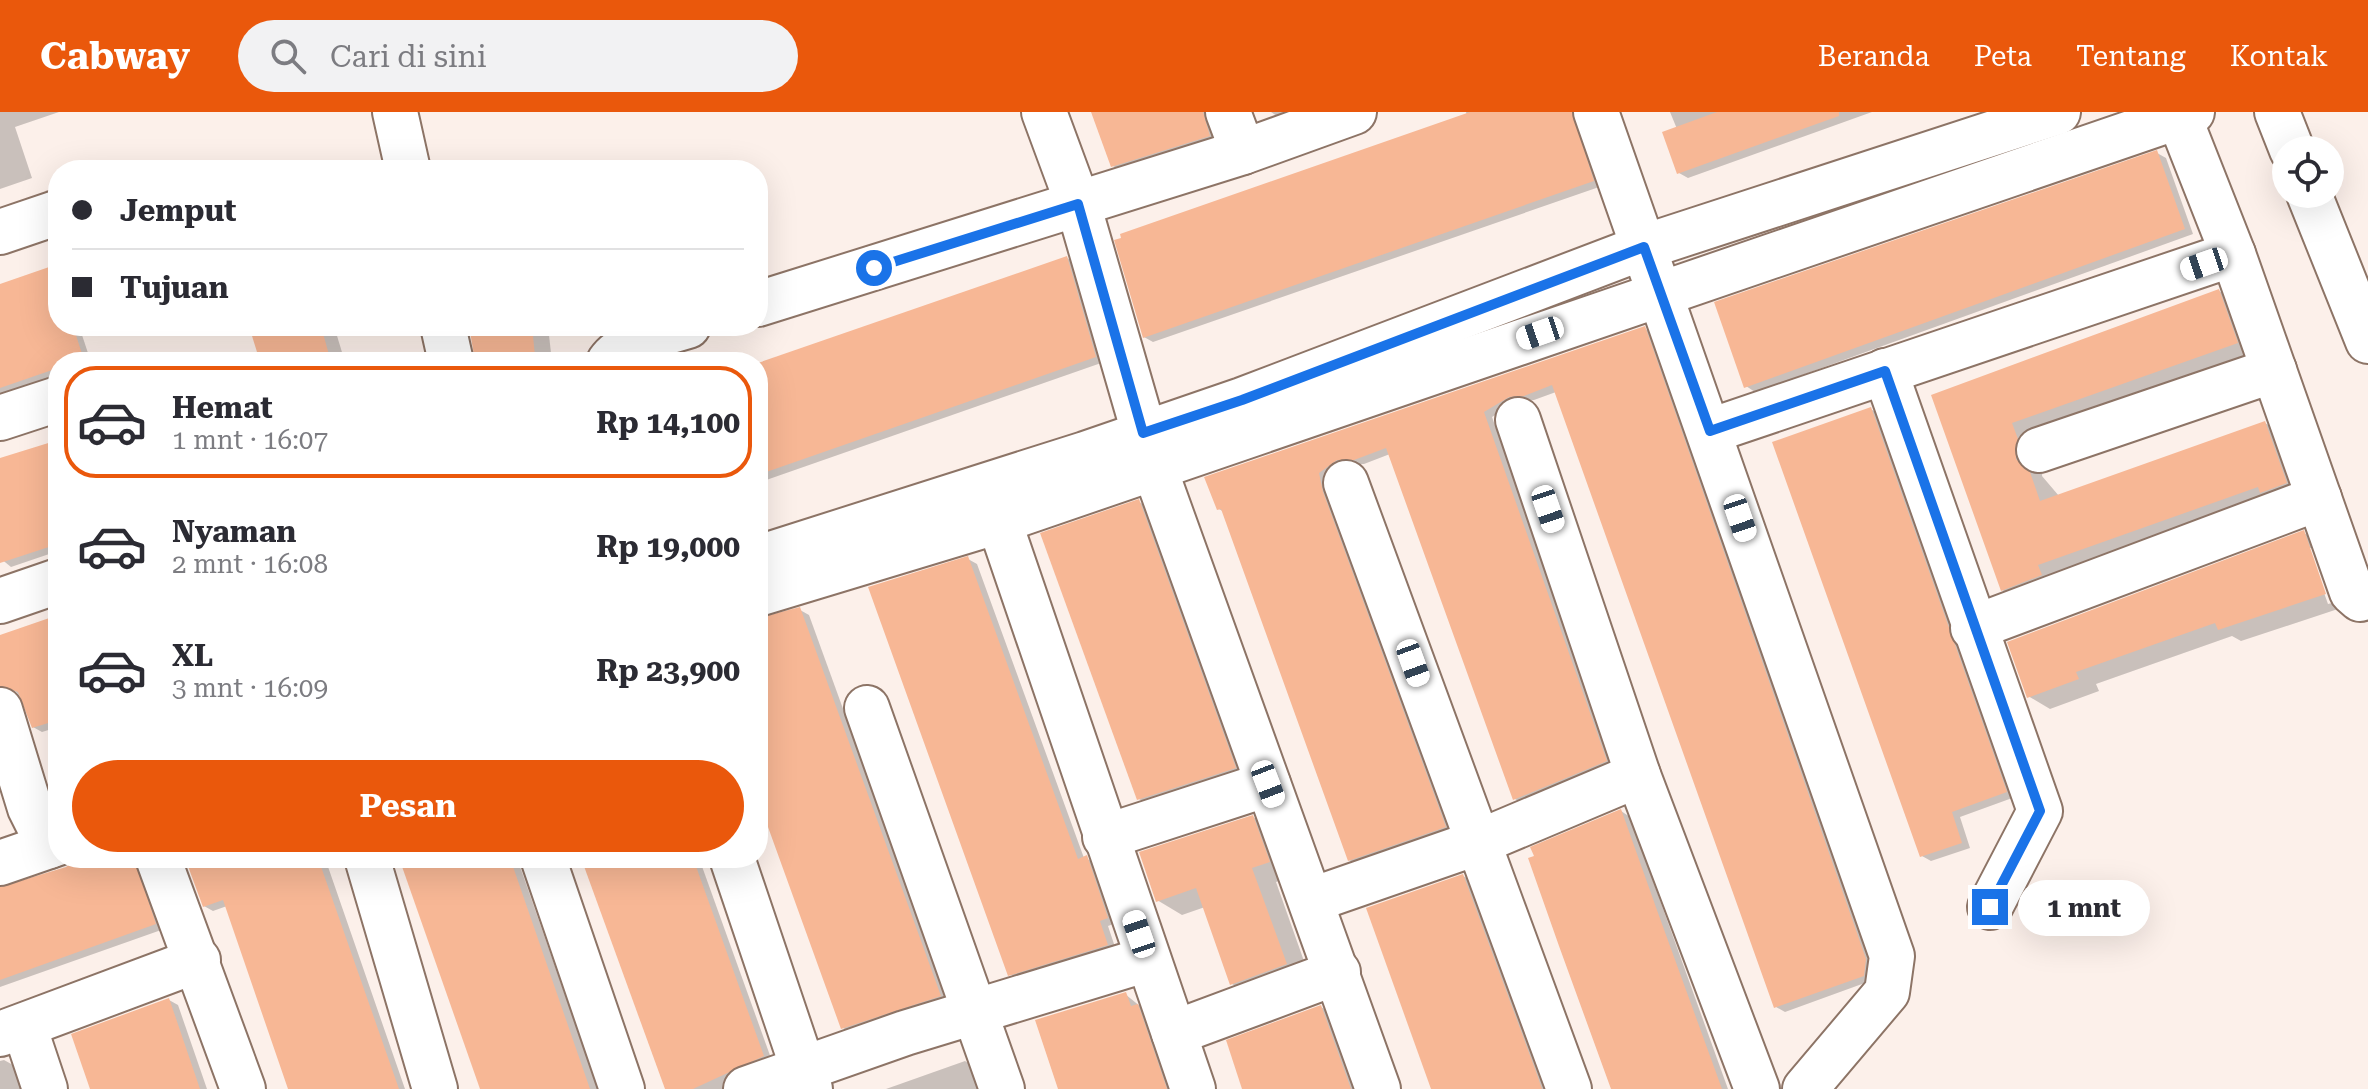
<!DOCTYPE html>
<html lang="id">
<head>
<meta charset="utf-8">
<style>
  :root { --surface:#fff; --page:#f2f2f3; --text:#2b2b33; --muted:#7c7c81; --line:#e1e1e2; --accent:#ea580c }
  body { margin:0; font-family:"Roboto Serif",serif; background:var(--page); color:var(--text); height:100vh; display:flex; flex-direction:column; font-size:30px; white-space:nowrap }
  * { box-sizing:border-box; margin:0 }
  p { font-size:26px; color:var(--muted) }
  .icon { flex:none; width:44px; height:44px; fill:none; stroke:currentColor; stroke-width:2; stroke-linecap:round; stroke-linejoin:round }
  .map { position:relative; flex:1; overflow:hidden }
  .panel { position:absolute; left:48px; top:240px; width:720px; height:516px; display:flex; flex-direction:column; background:var(--surface); border-radius:32px; box-shadow:0 8px 32px #0002 }
  .panel>* { flex:none }
  .guide { position:absolute; left:48px; top:48px; width:720px; height:176px; border-radius:32px; box-shadow:0 8px 32px #0002; display:grid; align-content:center; height:176px; padding:0 24px; background:var(--surface) }
  .buttons { position:absolute; left:2272px; top:24px; display:grid; gap:16px }
  .buttons a { display:grid; place-items:center; width:72px; height:72px; border-radius:50%; background:var(--surface); box-shadow:0 8px 32px #0002; font-size:40px }
  .end { position:absolute; width:36px; height:36px; margin:-18px; border:10px solid #1a73e8; background:#fff; box-shadow:0 0 0 4px #fff }
  .from { border-radius:50% }
  .bubble { position:absolute; height:56px; border-radius:28px; background:var(--surface); box-shadow:0 8px 32px #0002; font-size:26px; font-weight:700; line-height:56px; text-align:center }
  .car { position:absolute; width:24px; height:48px; margin:-24px -12px; border-radius:10px; box-shadow:0 0 6px 2px #0007; background:linear-gradient(#fff 24%,#345 0 40%,#fff 0 76%,#345 0 86%,#fff 0) }
  .guide b { display:flex; align-items:center; gap:28px; height:76px; font-size:30px }
  .guide b+b { border-top:2px solid var(--line) }
  .guide i { width:20px; height:20px; background:var(--text) }
  ul { padding:14px 0 0; list-style:none }
  li { display:flex; align-items:center; gap:24px; height:112px; margin:0 16px 12px; padding:0 8px; border:4px solid transparent; border-radius:32px }
  li div { flex:1 }
  li b { display:block; font-size:30px }
  li em { font-style:normal; font-weight:700 }
  li.active { border-color:var(--accent) }
  li>.icon { width:72px; height:72px; stroke-width:1.5 }
  .primary-button { display:flex; gap:16px; margin-top:auto; padding:16px 24px }
  .primary-button a { flex:1; height:92px; border-radius:48px; background:var(--accent); color:#fff; font-size:32px; font-weight:700; line-height:92px; text-align:center }
  header { display:flex; align-items:center; gap:48px; box-sizing:border-box; height:112px; padding:0 40px; background:var(--accent); color:#fff }
  header strong { font-size:38px }
  nav { display:flex; gap:44px; margin-inline-start:auto; font-size:28px }
  .search { width:560px; height:72px; background:var(--page); display:flex; align-items:center; gap:20px; box-sizing:border-box; padding:0 28px; border-radius:44px; color:var(--muted); font-size:30px }
  .map>svg:first-child { display:block }
</style>
</head>
<body>
<header>
<strong>Cabway</strong>
<div class="search"><svg class="icon" aria-label="search" viewBox="0 0 24 24"><circle cx="10" cy="10" r="6"/><path d="M15 15l6 6"/></svg>Cari di sini</div>
<nav><a>Beranda</a><a>Peta</a><a>Tentang</a><a>Kontak</a></nav>
</header>
<div class="map">
<svg width="2368" height="977" viewBox="0 0 2368 977">
  <rect width="100%" height="100%" fill="#fcf0ea"/>
  <g fill="#0003" fill-rule="evenodd">
    <polygon points="0,0 59,0 15,15 32,66 0,77"/>
    <polygon points="1093,0 1208,0 1218,29 1122,59 1113,54"/>
    <polygon points="1271,0 1302,0 1281,7"/>
    <polygon points="1466,0 1579,0 1602,74 1153,230 1144,225 1467,3"/>
    <polygon points="1670,0 1872,0 1688,66 1679,61 1677,17"/>
    <polygon points="2157,41 2166,46 2193,122 1755,280 1746,274"/>
    <polygon points="1067,146 1076,151 1104,250 758,371 758,254"/>
    <polygon points="52,156 58,160 58,214 79,214 91,250 58,250 58,264 0,284 0,174"/>
    <polygon points="2219,179 2246,195 2264,246 2044,344 2042,364 2059,384 2265,311 2292,327 2313,387 2030,493 2002,478 1933,284"/>
    <polygon points="271,214 334,214 345,250 262,250"/>
    <polygon points="471,214 548,214 552,250 477,250"/>
    <polygon points="1644,216 1653,222 1875,853 1873,868 1785,900 1776,895 1556,280 1534,288 1519,289 1492,305 1615,654 1524,692 1515,687 1390,342 1364,352 1347,352 1454,720 1358,753 1349,748 1224,400 1219,397"/>
    <polygon points="1870,297 1880,302 2015,685 1960,705 1970,736 1931,749 1922,744"/>
    <polygon points="58,329 58,439 11,455 0,446 0,349"/>
    <polygon points="1139,390 1148,395 1244,661 1148,692 1139,687"/>
    <path d="M2304 421 2325 433 2347 494 2241 529 2232 524 2096 572 2099 579 2050 597 2028 584ZM2308 436H2312L2332 491 2328 492Z"/>
    <polygon points="968,447 977,452 1084,746 1096,751 1116,811 1108,814 1116,838 1019,867 1010,862"/>
    <polygon points="800,498 809,503 949,889 852,921 843,916 758,681 758,507"/>
    <polygon points="58,506 58,615 42,620 33,615 25,589 12,576"/>
    <polygon points="1621,699 1630,705 1728,977 1613,977"/>
    <polygon points="1253,705 1278,720 1293,764 1276,770 1310,866 1257,886 1232,872 1205,795 1182,803 1157,788"/>
    <polygon points="80,746 142,746 164,817 0,875 0,777 68,756"/>
    <polygon points="187,746 325,746 405,977 290,977 227,794 213,799 204,794"/>
    <polygon points="402,746 517,746 598,977 483,977"/>
    <polygon points="584,746 699,746 772,949 730,977 667,977"/>
    <polygon points="1463,764 1472,769 1548,977 1433,977"/>
    <polygon points="1125,882 1146,899 1174,977 1061,977"/>
    <polygon points="169,888 178,893 207,977 92,977"/>
    <polygon points="1321,895 1330,900 1358,977 1245,977"/>
    <polygon points="4,948 13,953 22,977 0,977 0,949"/>
    <polygon points="965,949 974,955 982,977 886,977"/>
  </g>
  <g fill="#f7b795">
    <polygon points="1091,0 1203,0 1210,24 1111,55"/>
    <polygon points="1470,0 1572,0 1594,69 1143,226 1114,128 1121,126 1120,122"/>
    <polygon points="1717,0 1839,0 1839,4 1677,62 1662,20"/>
    <polygon points="2157,38 2185,117 1744,276 1714,190"/>
    <polygon points="1067,144 1096,245 758,363 758,251"/>
    <polygon points="52,154 58,171 58,214 73,214 84,248 58,250 58,256 0,276 0,172"/>
    <polygon points="2219,177 2238,231 2012,311 2018,327 2016,347 2030,360 2040,389 2265,309 2287,371 2260,381 2258,375 2038,453 2042,463 2001,479 1931,283"/>
    <polygon points="249,214 321,214 331,250 260,250"/>
    <polygon points="469,214 532,214 535,244 475,249"/>
    <polygon points="1645,214 1866,847 1864,864 1774,896 1552,273 1524,284 1509,285 1484,300 1607,649 1513,688 1386,336 1354,348 1337,348 1319,361 1323,380 1446,715 1348,749 1221,397 1217,398 1204,365"/>
    <polygon points="1871,295 2007,680 1952,700 1962,731 1920,745 1772,330"/>
    <polygon points="58,328 58,432 0,451 0,346"/>
    <polygon points="1139,387 1236,656 1137,688 1040,421"/>
    <polygon points="2304,418 2326,482 2218,518 2215,511 2076,560 2079,567 2027,586 2007,530"/>
    <polygon points="968,444 1078,747 1087,743 1108,806 1100,809 1108,833 1008,864 868,475"/>
    <polygon points="800,495 941,884 841,917 768,715 758,718 758,506"/>
    <polygon points="58,503 58,608 32,616 18,580 0,574 0,523"/>
    <polygon points="1621,697 1658,801 1722,977 1611,977 1559,834 1528,746 1534,744 1530,735"/>
    <polygon points="1253,703 1270,750 1252,756 1287,852 1230,873 1196,776 1156,790 1139,740"/>
    <polygon points="78,746 134,746 156,812 0,868 0,775 66,755"/>
    <polygon points="185,746 318,746 399,977 288,977 223,788 203,795"/>
    <polygon points="399,746 510,746 590,977 480,977"/>
    <polygon points="581,746 693,746 764,944 693,977 665,977"/>
    <polygon points="1463,762 1535,957 1542,977 1431,977 1366,796"/>
    <polygon points="1126,880 1131,894 1138,892 1167,977 1058,977 1035,908"/>
    <polygon points="169,886 200,977 90,977 71,922"/>
    <polygon points="1321,893 1351,977 1242,977 1226,928"/>
  </g>
  <g fill="none" stroke-linecap="round" stroke-linejoin="round">
    <defs>
      <g id="minor">
        <polyline points="395,0 408,58"/>
        <polyline points="1044,0 1078,92 1154,355 1378,977"/>
        <polyline points="1228,0 1243,40"/>
        <polyline points="1596,0 1892,844 1887,880 1805,977"/>
        <polyline points="2177,0 2233,142 2352,480 2360,487 2368,484"/>
        <polyline points="2277,0 2292,38"/>
        <polyline points="2309,82 2368,229"/>
        <polyline points="0,120 56,101"/>
        <polyline points="758,192 1243,40 1354,0"/>
        <polyline points="443,214 451,250"/>
        <path d="M609 250C624 228 664 222 688 214"/>
        <polyline points="1885,259 2040,699 1990,795"/>
        <polyline points="0,306 58,287"/>
        <polyline points="1518,308 1638,663 1757,977"/>
        <polyline points="1710,319 2233,142"/>
        <polyline points="2039,338 2274,258"/>
        <polyline points="1346,371 1569,977"/>
        <polyline points="999,409 1193,977"/>
        <polyline points="758,446 1085,342 1242,288 1644,135 2058,0"/>
        <polyline points="758,482 999,409 2192,0"/>
        <polyline points="0,489 58,469"/>
        <polyline points="1973,516 2319,386"/>
        <polyline points="867,596 1002,977"/>
        <polyline points="0,598 30,696 49,734"/>
        <polyline points="1105,725 1268,672"/>
        <polyline points="158,746 243,977"/>
        <polyline points="367,746 435,977"/>
        <polyline points="543,746 622,977"/>
        <polyline points="732,746 810,977"/>
        <polyline points="0,751 58,731"/>
        <polyline points="1312,788 1479,730 1638,663"/>
        <polyline points="24,914 45,977"/>
        <polyline points="1174,921 1338,860"/>
        <polyline points="0,922 198,848"/>
        <polyline points="746,977 905,921 1148,847"/>
      </g>
    </defs>
    <use href="#minor" stroke="#8d7466" stroke-width="48"/>
    <use href="#minor" stroke="#fff" stroke-width="44"/>
  </g>
  <g fill="none" stroke-linecap="round" stroke-linejoin="round">
    <polyline stroke="#1a73e8" stroke-width="10" points="874,156 1078,92 1143,321 1242,288 1644,135 1710,319 1885,259 2040,699 1990,795"/>
  </g>
</svg>
<div class="buttons">
<a><svg class="icon" aria-label="locate" viewBox="0 0 24 24"><circle cx="12" cy="12" r="6"/><path d="M12 2v4M12 18v4M2 12h4M18 12h4"/></svg></a>
</div>
<i class="end from" style="left:874px;top:156px"></i>
<i class="end" style="left:1990px;top:795px"></i>
<div class="bubble" style="left:2018px;top:768px;width:132px">1 mnt</div>
<i class="car" style="left:2204px;top:152px;rotate:251deg"></i>
<i class="car" style="left:1540px;top:221px;rotate:251deg"></i>
<i class="car" style="left:1548px;top:397px;rotate:161deg"></i>
<i class="car" style="left:1740px;top:406px;rotate:161deg"></i>
<i class="car" style="left:1413px;top:551px;rotate:160deg"></i>
<i class="car" style="left:1268px;top:672px;rotate:159deg"></i>
<i class="car" style="left:1139px;top:822px;rotate:341deg"></i>
<div class="guide">
<b><i class="from"></i>Jemput</b>
<b><i></i>Tujuan</b>
</div>
<section class="panel">
<ul>
<li class="active"><svg class="icon" aria-label="car" viewBox="0 0 24 24"><path d="M5 17H2v-5l4-1 3-4h7l3 4 3 1v5h-3M9 17h6M6 11h13"/><circle cx="7" cy="17" r="2"/><circle cx="17" cy="17" r="2"/></svg><div><b>Hemat</b><p>1 mnt · 16:07</p></div><em>Rp 14,100</em></li>
<li><svg class="icon" aria-label="car" viewBox="0 0 24 24"><path d="M5 17H2v-5l4-1 3-4h7l3 4 3 1v5h-3M9 17h6M6 11h13"/><circle cx="7" cy="17" r="2"/><circle cx="17" cy="17" r="2"/></svg><div><b>Nyaman</b><p>2 mnt · 16:08</p></div><em>Rp 19,000</em></li>
<li><svg class="icon" aria-label="car" viewBox="0 0 24 24"><path d="M5 17H2v-5l4-1 3-4h7l3 4 3 1v5h-3M9 17h6M6 11h13"/><circle cx="7" cy="17" r="2"/><circle cx="17" cy="17" r="2"/></svg><div><b>XL</b><p>3 mnt · 16:09</p></div><em>Rp 23,900</em></li>
</ul>
<div class="primary-button"><a>Pesan</a></div>
</section>
</div>
</body>
</html>
